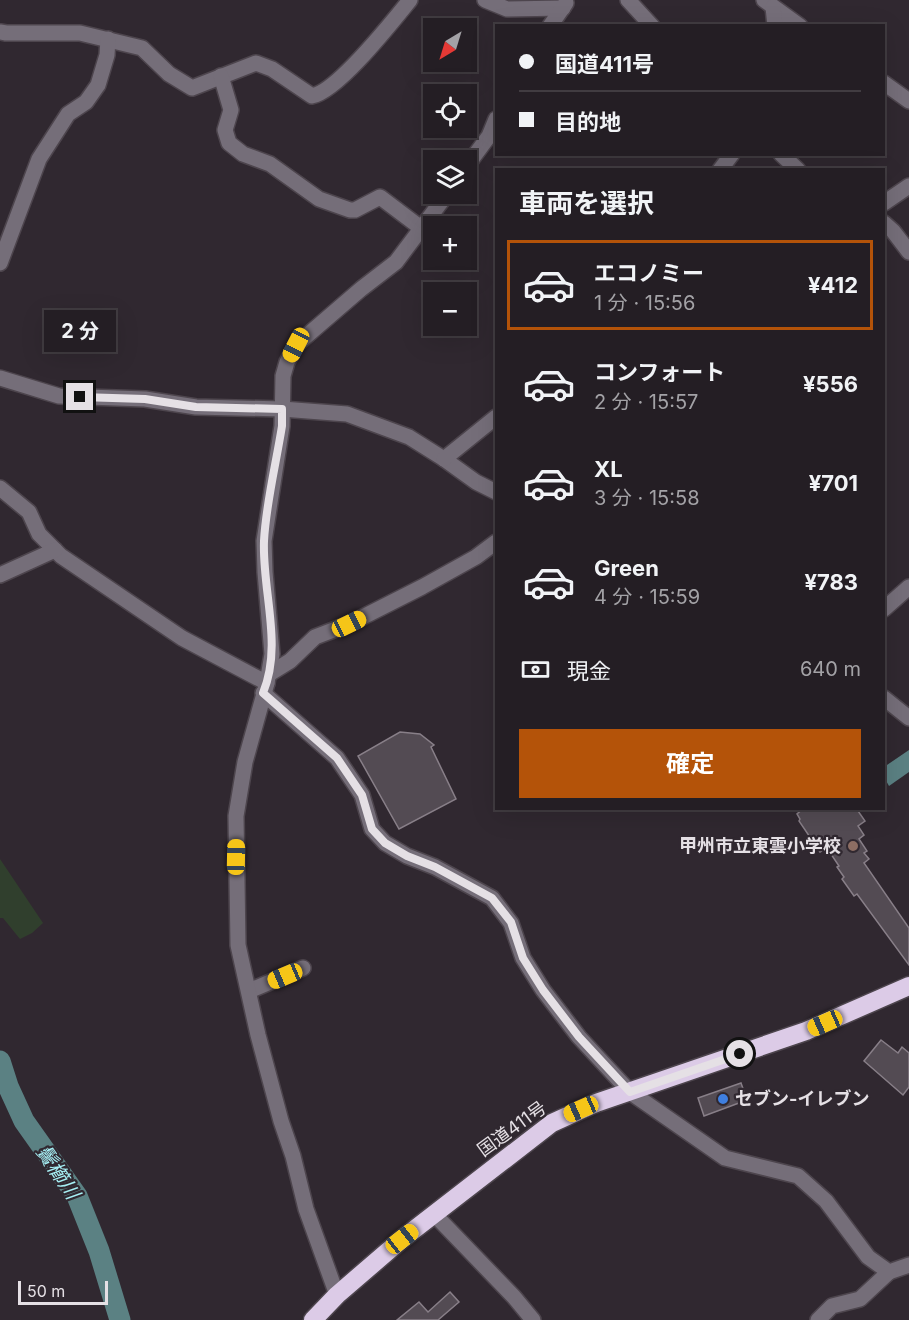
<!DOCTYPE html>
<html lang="ja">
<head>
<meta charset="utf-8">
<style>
  :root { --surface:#241e24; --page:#302b31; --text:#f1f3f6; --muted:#a3a2a6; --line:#413c41; --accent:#b45309 }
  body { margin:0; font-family:Inter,"Noto Sans JP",sans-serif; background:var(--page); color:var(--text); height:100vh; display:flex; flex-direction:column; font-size:22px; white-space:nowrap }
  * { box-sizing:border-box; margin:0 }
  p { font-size:20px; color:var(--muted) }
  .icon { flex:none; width:33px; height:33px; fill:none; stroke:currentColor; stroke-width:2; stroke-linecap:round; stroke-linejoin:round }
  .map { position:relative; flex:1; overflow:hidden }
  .side { position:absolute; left:495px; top:168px; width:390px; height:642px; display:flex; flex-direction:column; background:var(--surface); border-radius:0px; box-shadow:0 6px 24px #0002,0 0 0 2px var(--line) }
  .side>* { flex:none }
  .guide { position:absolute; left:495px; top:24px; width:390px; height:132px; border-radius:0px; box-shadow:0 6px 24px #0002,0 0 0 2px var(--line); display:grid; align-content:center; height:132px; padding:0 24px; background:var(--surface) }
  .needle { width:39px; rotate:218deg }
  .buttons { position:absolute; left:423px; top:18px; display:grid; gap:12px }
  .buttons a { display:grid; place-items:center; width:54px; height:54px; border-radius:0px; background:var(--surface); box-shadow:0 6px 24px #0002,0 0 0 2px var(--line); font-size:30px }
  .scale { position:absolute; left:18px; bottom:15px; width:90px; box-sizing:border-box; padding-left:6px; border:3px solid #e5e0e5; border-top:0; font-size:16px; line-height:21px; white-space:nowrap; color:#e5e0e5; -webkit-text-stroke:4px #302830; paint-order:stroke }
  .end { position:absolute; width:27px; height:27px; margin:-14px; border:8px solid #e5e0e5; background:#111; box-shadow:0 0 0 3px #111 }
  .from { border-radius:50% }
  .bubble { position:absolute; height:42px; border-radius:0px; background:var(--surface); box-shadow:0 6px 24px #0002,0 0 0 2px var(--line); font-size:20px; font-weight:700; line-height:42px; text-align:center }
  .car { position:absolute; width:18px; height:36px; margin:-18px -9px; border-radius:8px; box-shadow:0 0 4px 2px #0007; background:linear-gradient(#f5c518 24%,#345 0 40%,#f5c518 0 76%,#345 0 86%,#f5c518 0) }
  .guide b { display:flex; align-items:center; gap:21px; height:57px; font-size:22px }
  .guide b+b { border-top:2px solid var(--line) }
  .guide i { width:15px; height:15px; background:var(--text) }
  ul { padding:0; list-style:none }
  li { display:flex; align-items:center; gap:18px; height:90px; margin:0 12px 9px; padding:0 12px; border:3px solid transparent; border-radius:0px }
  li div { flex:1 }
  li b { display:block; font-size:22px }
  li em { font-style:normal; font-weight:700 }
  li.active { border-color:var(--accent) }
  li>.icon { width:54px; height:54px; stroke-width:1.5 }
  h2 { padding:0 24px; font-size:27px; line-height:72px }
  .pay { display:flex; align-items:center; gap:15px; height:66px; padding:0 24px; font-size:22px }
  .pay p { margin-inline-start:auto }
  .primary-button { display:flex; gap:12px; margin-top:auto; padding:12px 24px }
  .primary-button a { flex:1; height:69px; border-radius:0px; background:var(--accent); color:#fff; font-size:24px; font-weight:700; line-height:69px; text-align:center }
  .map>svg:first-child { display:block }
</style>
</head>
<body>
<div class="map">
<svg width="909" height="1320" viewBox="0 0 909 1320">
  <rect width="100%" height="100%" fill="#302830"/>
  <polygon fill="#303f2d" points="0,859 43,923 32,933 20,939 3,918 0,918"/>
  <polygon fill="#5b8183" points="909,750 909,772 889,786 884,777 884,767"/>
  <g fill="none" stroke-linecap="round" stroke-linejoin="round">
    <polyline stroke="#5b8183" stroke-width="21" points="0,1061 8,1086 24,1121 77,1196 99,1251 120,1320"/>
  </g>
  <g fill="#534b53" stroke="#887f88" stroke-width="1.5">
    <polygon points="400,732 420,734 434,745 431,747 456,799 399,829 358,756"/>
    <polygon points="804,808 856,808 865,821 858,826 864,835 859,839 867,851 864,853 869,859 864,863 909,928 909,965 857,894 854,896 842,879 844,877 837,867 839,866 827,848 820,852 799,821 800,819 797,814"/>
    <polygon points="881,1040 898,1053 902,1047 909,1053 909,1087 903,1095 864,1061"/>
    <polygon points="741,1083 747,1100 704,1116 698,1098"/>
    <polygon points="450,1292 459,1302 438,1320 397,1320 419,1302 428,1312"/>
  </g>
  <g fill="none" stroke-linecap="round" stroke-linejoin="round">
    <defs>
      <g id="minor">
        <polyline points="485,0 507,9 563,8"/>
        <polyline points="628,0 652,26"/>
        <polyline points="764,0 800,26"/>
        <polyline points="773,7 775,26"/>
        <polyline points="550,26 566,3"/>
        <path d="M0 32 6 33H80L142 48 169 74 192 88 256 63 272 69 312 96C338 91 392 22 410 0"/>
        <polyline points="221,76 231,110 225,130 229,143 243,154 270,164 319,199 350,210 355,210 380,197 421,228"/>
        <polyline points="884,83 909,101"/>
        <polyline points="781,154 798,170"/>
        <polyline points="466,167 489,136 496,119"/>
        <polyline points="720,170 732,154"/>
        <polyline points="884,203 909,186"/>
        <polyline points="884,223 893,231 909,252"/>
        <polyline points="0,263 39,159 68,114 86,102 98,85 107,55 108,39"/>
        <polyline points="0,378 59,396 145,399 196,407 282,409 347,414 409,437 444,459 476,482 496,492"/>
        <polyline points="444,459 496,417"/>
        <polyline points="0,488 29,512 39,534 61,556 182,638 267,683"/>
        <polyline points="0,575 55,550"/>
        <polyline points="884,609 909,587"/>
        <polyline points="269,674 290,661 315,637 349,624 422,587 476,557 496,542"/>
        <polyline points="263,693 337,758 362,795 372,829 385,843 407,856 435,867 492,898 511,923 523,958 543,990 579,1037 630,1092 725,1158 798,1176 826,1201 868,1257 889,1272 909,1265"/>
        <polyline points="884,698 909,718"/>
        <polyline points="249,991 303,968"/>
        <polyline points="434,1214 514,1297 533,1320"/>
        <polyline points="337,1295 306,1209 293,1156 281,1121 258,1035 238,945 236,816 245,762 267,683 272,654 265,572 264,541 282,426 283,376 287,362 296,345 361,289 396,262 447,194"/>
        <polyline points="818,1320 832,1306 860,1299 889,1272"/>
      </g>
      <polyline id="highway" points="313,1320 337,1295 402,1239 552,1123 596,1103 806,1031 909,986"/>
    </defs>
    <use href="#minor" stroke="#4d454d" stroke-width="18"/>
    <use href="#highway" stroke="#4d454d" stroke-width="21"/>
    <use href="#minor" stroke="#756e79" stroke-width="15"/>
    <use href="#highway" stroke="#dccbe7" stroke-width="18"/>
  </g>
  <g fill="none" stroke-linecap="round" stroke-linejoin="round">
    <path stroke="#e5e0e5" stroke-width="8" d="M80 397 145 399 196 407 282 409V426C276 464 266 503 264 541 262 591 283 645 263 693L337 758 362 795 372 829 385 843 407 856 435 867 492 898 511 922 523 958 543 990 579 1037 630 1092 740 1054"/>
  </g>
  <circle fill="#8d6e63" stroke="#302830" stroke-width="2" cx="853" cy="846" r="6"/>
  <circle fill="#3f7fe0" stroke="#302830" stroke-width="2" cx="723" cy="1099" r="6"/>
  <g text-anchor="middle" stroke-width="4.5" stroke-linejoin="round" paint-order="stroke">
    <g font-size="18" font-weight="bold" fill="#e5e0e5" stroke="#302830" text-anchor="end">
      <text x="841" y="852">甲州市立東雲小学校</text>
      <text x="735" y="1105" text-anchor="start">セブン-イレブン</text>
    </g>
    <g font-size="18" fill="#e5e0e5" stroke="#302830">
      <text transform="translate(512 1129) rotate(-36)" y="6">国道411号</text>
    </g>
    <g font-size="20" font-style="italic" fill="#a7f0f5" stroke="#302830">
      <text transform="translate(58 1172) rotate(56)" y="7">鬢櫛川</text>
    </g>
  </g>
</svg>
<div class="buttons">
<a><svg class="needle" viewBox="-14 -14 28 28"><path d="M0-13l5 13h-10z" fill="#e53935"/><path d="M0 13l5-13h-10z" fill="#a3a2a6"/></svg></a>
<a><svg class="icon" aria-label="locate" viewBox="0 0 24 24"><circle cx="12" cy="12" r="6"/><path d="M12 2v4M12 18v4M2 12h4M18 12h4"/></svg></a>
<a><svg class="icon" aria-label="layers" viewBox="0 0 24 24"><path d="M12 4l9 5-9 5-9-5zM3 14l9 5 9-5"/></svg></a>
<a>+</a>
<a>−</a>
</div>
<div class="scale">50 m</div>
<i class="end from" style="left:740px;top:1054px"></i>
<i class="end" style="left:80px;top:397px"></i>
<div class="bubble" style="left:44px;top:310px;width:72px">2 分</div>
<i class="car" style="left:296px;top:345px;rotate:207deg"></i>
<i class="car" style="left:349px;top:624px;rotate:64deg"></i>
<i class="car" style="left:236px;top:857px;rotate:1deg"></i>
<i class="car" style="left:285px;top:976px;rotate:247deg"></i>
<i class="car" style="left:825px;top:1023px;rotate:246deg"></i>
<i class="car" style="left:581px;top:1109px;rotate:246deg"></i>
<i class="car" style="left:402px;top:1239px;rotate:52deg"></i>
<div class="guide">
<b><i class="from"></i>国道411号</b>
<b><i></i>目的地</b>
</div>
<section class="side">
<h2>車両を選択</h2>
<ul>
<li class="active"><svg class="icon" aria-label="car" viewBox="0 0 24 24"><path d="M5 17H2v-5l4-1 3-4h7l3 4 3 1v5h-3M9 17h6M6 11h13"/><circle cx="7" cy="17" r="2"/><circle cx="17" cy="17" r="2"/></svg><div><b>エコノミー</b><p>1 分 · 15:56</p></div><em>¥412</em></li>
<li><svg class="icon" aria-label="car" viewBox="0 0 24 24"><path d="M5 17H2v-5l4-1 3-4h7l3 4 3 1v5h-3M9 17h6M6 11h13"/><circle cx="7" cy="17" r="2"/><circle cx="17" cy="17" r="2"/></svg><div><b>コンフォート</b><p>2 分 · 15:57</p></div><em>¥556</em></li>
<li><svg class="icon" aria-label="car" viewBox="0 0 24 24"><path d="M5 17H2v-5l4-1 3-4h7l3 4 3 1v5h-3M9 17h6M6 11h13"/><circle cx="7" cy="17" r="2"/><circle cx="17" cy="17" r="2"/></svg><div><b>XL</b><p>3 分 · 15:58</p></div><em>¥701</em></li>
<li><svg class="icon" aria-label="car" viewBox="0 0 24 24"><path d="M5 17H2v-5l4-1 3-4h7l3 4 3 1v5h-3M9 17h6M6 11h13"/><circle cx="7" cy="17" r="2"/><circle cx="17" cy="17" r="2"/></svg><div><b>Green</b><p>4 分 · 15:59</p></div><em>¥783</em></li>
</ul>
<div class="pay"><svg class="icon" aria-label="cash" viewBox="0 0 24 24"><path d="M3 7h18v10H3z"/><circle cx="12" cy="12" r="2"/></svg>現金<p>640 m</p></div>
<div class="primary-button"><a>確定</a></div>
</section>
</div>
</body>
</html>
